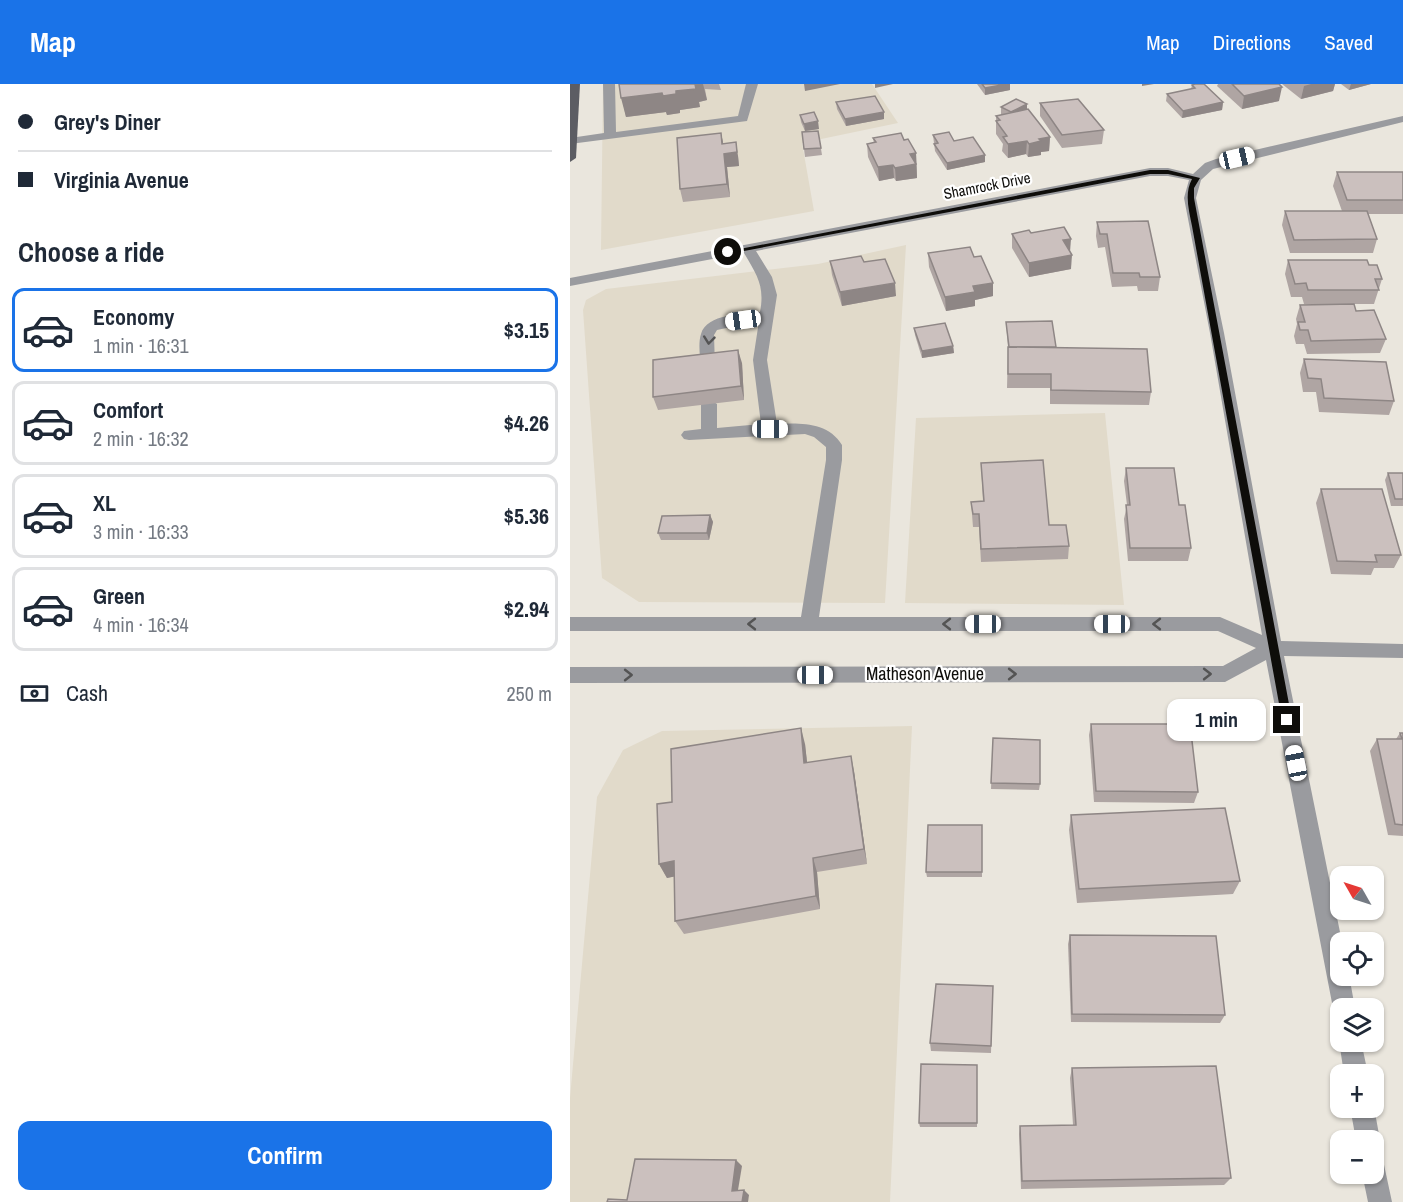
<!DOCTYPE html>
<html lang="en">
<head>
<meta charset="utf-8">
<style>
  :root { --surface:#fff; --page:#f6f6f7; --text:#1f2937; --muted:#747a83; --line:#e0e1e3; --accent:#1a73e8 }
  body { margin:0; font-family:"Archivo Narrow",sans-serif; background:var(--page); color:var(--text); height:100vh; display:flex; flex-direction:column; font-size:22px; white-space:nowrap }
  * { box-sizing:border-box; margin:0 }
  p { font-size:20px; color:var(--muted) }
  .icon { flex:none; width:33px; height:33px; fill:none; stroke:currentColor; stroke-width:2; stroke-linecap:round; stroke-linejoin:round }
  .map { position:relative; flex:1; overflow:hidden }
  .side { display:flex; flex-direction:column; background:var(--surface); width:570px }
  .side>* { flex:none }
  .banner { display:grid; align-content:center; height:132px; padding:0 18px; background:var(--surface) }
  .needle { width:39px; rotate:309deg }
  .controls { position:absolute; left:760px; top:782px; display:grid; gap:12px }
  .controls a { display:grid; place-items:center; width:54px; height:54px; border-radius:12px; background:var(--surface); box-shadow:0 2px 4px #0004; font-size:30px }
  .end { position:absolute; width:27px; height:27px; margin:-14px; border:8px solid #0e0d0a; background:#fff; box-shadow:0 0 0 3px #fff }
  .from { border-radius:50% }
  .bubble { position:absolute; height:42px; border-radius:12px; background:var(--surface); box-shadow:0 2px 4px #0004; font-size:20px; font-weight:700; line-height:42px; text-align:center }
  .car { position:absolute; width:18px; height:36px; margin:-18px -9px; border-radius:8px; box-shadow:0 0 4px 2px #0007; background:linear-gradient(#fff 24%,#345 0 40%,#fff 0 76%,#345 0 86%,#fff 0) }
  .banner b { display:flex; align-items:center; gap:21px; height:57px; font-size:22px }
  .banner b+b { border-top:2px solid var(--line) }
  .banner i { width:15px; height:15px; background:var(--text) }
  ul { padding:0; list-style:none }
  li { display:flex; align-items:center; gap:18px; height:84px; margin:0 12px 9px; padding:0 6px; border:3px solid var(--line); border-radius:12px }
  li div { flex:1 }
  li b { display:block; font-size:22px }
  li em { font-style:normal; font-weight:700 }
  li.on { border-color:var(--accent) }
  li>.icon { width:54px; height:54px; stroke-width:1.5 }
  h2 { padding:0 18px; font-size:27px; line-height:72px }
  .pay { display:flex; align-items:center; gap:15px; height:66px; padding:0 18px; font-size:22px }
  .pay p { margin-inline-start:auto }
  .primary-button { display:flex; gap:12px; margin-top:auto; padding:12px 18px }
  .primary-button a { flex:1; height:69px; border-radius:12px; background:var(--accent); color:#fff; font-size:24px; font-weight:700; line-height:69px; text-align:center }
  header { display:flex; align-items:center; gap:36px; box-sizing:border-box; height:84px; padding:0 30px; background:var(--accent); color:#fff }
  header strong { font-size:28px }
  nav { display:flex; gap:33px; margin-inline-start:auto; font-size:21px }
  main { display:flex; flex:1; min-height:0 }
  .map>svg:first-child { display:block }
</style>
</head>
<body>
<header>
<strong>Map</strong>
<nav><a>Map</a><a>Directions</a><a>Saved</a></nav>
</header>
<main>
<section class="side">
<div class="banner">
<b><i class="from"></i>Grey's Diner</b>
<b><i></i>Virginia Avenue</b>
</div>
<h2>Choose a ride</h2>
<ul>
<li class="on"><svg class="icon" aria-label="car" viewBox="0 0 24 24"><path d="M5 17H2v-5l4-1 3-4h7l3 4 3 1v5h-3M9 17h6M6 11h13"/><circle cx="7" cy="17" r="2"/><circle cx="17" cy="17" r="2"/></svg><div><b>Economy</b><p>1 min · 16:31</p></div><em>$3.15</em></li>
<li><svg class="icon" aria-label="car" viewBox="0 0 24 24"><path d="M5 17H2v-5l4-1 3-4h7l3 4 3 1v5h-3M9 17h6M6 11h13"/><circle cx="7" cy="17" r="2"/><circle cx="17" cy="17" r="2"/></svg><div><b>Comfort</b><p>2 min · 16:32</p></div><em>$4.26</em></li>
<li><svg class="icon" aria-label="car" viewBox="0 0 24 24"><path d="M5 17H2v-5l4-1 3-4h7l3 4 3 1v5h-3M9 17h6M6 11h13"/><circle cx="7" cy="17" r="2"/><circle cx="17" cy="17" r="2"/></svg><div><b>XL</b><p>3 min · 16:33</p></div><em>$5.36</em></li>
<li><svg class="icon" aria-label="car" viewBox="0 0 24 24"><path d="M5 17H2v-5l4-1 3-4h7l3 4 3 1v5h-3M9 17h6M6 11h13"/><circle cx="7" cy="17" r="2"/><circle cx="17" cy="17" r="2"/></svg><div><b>Green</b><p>4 min · 16:34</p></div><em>$2.94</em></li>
</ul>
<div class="pay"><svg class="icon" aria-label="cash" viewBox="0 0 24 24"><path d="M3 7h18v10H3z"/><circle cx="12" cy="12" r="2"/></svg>Cash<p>250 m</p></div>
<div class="primary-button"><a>Confirm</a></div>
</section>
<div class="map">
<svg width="833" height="1118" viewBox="0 0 833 1118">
  <rect width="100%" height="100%" fill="#eae6dd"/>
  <g fill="#e1daca">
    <polygon points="33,0 302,0 328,39 232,59 244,127 31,166"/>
    <polygon points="336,161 315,519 69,518 32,494 13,226 16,216 36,205 248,180"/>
    <polygon points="535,329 554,521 335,519 346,334"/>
    <polygon points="342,642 320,1118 0,1118 0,1014 27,713 53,666 92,647"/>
  </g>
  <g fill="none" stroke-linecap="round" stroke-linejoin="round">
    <g fill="#9a9b9f" fill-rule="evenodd">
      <polygon points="33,0 45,0 46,48 168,32 176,0 188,0 177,37 0,60 0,54 34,49"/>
      <path d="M833 32V38L643 85 631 96 626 114 654 249 711 557 833 560V574L714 572 772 858 771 891H779L785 924H771V934L766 932 763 924 696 576 655 598 0 599V583L653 582 686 564 648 547H0V533H231L256 376V363L244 353 235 350 119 356 114 355 111 351 114 347 131 345V320L139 315 147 320V344L191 340 183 276 189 237 147 246 144 251 145 283 138 288 131 283C130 273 128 259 131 250 137 229 173 231 190 228 195 202 187 191 174 169L0 202V194L580 84H598L623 90 635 79 646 75ZM580 92H598L619 96 614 114 640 249 692 551 650 533H249L272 376V361C258 338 230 339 207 340L197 276 207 211 202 193 186 167Z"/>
      <polygon points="771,951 771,957 791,957 798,990 774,990 769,957"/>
      <polygon points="780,1023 804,1023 810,1056 807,1065 804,1066 804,1056 786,1056"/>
      <polygon points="804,1073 813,1076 822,1118 798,1118 792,1089 804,1089"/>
    </g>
    <polygon fill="#5c5d63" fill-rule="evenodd" points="0,0 10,0 6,74 0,78"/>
  </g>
  <g fill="#afa5a3">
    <polygon points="49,0 149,0 151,6 135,5 137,16 129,18 130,23 110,26 110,29 97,31 96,28 56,33"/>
    <polygon points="407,0 440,0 440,6 415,11"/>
    <polygon points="648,0 709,0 709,17 672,25 647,2"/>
    <polygon points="712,0 765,0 763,7 731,15"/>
    <polygon points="771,0 801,0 779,6"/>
    <polygon points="622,1 653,18 652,26 612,34 596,17 597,10 621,5"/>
    <polygon points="266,18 314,35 276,42 267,25"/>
    <polygon points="470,19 534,46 532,60 492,64 470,32"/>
    <polygon points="457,20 457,25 480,53 479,67 471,68 471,71 458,73 456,70 438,74 432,67 433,60 426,50 426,32 431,31 431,23"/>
    <polygon points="230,31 249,45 235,47 231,38"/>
    <polygon points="248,47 252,71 235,73 232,48"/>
    <polygon points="151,49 153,59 168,72 169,82 157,83 160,113 113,118 110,105"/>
    <polygon points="363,51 384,57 415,78 377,86 365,67"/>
    <polygon points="303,54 334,56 346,69 347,94 326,97 324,94 309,97 298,73 297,60 304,59"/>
    <polygon points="767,88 833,88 833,130 798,130 807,155 803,169 720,169 712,141 715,127 772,127 763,102"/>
    <polygon points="527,138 590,193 588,207 568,207 567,202 542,203 535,163 528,164 526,152"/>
    <polygon points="461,149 500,168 501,185 459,193 442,164 442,150"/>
    <polygon points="358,169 423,212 405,216 405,222 376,227 359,183"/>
    <polygon points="718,176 799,181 812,195 804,220 734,220 732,213 721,213 715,190"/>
    <polygon points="260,177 294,178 326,212 272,222 262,191"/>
    <polygon points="730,221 786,227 816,255 810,269 737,270 734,260 726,260 724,252 727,240 726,235"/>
    <polygon points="436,238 486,263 581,308 579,321 480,320 480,304 437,304 438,263"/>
    <polygon points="344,244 383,262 384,269 352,274 345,251"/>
    <polygon points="734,275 824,317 819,331 749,328 746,308 733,308 730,289"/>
    <polygon points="172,279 174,316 88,326 83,313"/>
    <polygon points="411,379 479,441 499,462 498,475 411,478 409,443 403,443 401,418 413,417"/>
    <polygon points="556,384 609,421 621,464 618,477 558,477 554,435 557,421 554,397"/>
    <polygon points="818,389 833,389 833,422 821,422 815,396"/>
    <polygon points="751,405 831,471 824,484 804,484 801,491 761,490 746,419"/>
    <polygon points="140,431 143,438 139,456 91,456 88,449"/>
    <polygon points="521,640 628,708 624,719 524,718 519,651"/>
    <polygon points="830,649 833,649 833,752 818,751 800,667 807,655 826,655"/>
    <polygon points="423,654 470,700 469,706 421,705"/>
    <polygon points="235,660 237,679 284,687 297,780 247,788 250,825 114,850 105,837 105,792 97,794 89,780 102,718"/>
    <polygon points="501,731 670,797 663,810 507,819 499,746"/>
    <polygon points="412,741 412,793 357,793 356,788"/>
    <polygon points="500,851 655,931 650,939 501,938 498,860"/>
    <polygon points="423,902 421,969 361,967 360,959"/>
    <polygon points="407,981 407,1043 350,1043 349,1039"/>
    <polygon points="502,984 661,1094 654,1101 451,1105 449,1050 450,1042 503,1041 500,994"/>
  </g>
  <g fill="#8e8685">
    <polygon points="125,0 133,0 137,16 129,18 130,23 110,26 110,29 97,31 96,28 56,33 51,14 106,7"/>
    <polygon points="234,0 270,0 235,7"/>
    <polygon points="305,0 323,0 305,4"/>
    <polygon points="437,0 440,0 440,6 415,11 415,4"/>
    <polygon points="572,0 584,0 572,2"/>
    <polygon points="741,0 765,0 763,7 731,15 734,2"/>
    <polygon points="781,0 801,0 779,6"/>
    <polygon points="712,3 709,17 672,25 674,12"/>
    <polygon points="653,18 652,26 612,34 613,27"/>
    <polygon points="457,20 457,27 441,28"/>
    <polygon points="314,28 314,35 276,42 275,35"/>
    <polygon points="248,37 249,45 235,47 234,40"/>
    <polygon points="151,49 154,63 166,58 168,72 169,82 157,83 160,113 157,100"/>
    <polygon points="480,53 479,67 471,68 471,71 458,73 459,60 469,55"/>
    <polygon points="457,57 456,70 438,74 438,60"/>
    <polygon points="346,69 347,94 326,97 325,84 340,70"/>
    <polygon points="415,71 415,78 377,86 377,79"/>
    <polygon points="323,81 324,94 309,97 308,83"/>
    <polygon points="501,155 500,168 493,156"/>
    <polygon points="502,171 501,185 459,193 459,179"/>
    <polygon points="325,199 326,212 272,222 270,208"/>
    <polygon points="423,199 423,212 405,216 405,222 376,227 375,213 403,202"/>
    <polygon points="383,262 384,269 352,274 352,267"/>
    <polygon points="168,266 172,279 174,316 171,302"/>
    <polygon points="140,431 143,438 139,456 137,449"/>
    <polygon points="231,644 235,660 239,695 234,679"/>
    <polygon points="281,672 284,687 297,780 294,765"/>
    <polygon points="243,774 247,788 250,825 246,812"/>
    <polygon points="104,777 112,791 97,794 89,780"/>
    <polygon points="166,1076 172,1082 167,1112 162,1107"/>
    <polygon points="174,1106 179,1111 178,1118 172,1118"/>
  </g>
  <g fill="#cbc0be" stroke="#8e8685" stroke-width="1.5">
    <polygon points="49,0 125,0 126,5 106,7 106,10 93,12 92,9 51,14"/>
    <polygon points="412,0 437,0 415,4"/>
    <polygon points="625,0 634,0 653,18 613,27 597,10 625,4 622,1"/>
    <polygon points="662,0 709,0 712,3 674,12"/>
    <polygon points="305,12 314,28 275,35 266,18"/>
    <polygon points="446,15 457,20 441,28 431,23"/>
    <polygon points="508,15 534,46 492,51 470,19"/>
    <polygon points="458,25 480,53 469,55 471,57 459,60 457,57 438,60 433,53 437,52 426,37 430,36 426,32"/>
    <polygon points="244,28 248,37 234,40 230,31"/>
    <polygon points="248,47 251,64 234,65 232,48"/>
    <polygon points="379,48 384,57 403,53 415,71 377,79 364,60 368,59 363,51"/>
    <polygon points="151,49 152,60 166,58 167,68 154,70 157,100 110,105 107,54"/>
    <polygon points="331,49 334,56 338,55 346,69 340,70 346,80 325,84 323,81 308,83 297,60 306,58 303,54"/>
    <polygon points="767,88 833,88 833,116 777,116"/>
    <polygon points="715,127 797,127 807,155 724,156"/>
    <polygon points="578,137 590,193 570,193 569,189 543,189 537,150 530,150 527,138"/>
    <polygon points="494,143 501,155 493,156 502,171 459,179 442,150 459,146 461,149"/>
    <polygon points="400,163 404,173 411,172 423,199 403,202 405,208 375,213 358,169"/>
    <polygon points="291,172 294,178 315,175 325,199 270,208 260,177"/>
    <polygon points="718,176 797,176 799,181 807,181 812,195 805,195 809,206 738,206 736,199 725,200"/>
    <polygon points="784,220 786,227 804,226 816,255 741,257 738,246 730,246 728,238 735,238 730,221"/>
    <polygon points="482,237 486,263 439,263 436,238"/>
    <polygon points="375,239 383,262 352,267 344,244"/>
    <polygon points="438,263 577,265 581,308 481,306 481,290 438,290"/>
    <polygon points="168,266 171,302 83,313 83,276"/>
    <polygon points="734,275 816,278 824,317 754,314 751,295 738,294"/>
    <polygon points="473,376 479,441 496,441 499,462 411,465 409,430 403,430 401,418 414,417 411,379"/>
    <polygon points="556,384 604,384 609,421 615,421 621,464 560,464 556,421 560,421"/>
    <polygon points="818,389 833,389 833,415 825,415"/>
    <polygon points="751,405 812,405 831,471 805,471 807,478 767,477"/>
    <polygon points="140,431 137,449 88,449 92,432"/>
    <polygon points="521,640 620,640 628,708 526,707"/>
    <polygon points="231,644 234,679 281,672 294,765 243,774 246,812 105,837 104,777 89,780 87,720 102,718 101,665"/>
    <polygon points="830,649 833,649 833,741 825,740 807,655 832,655"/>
    <polygon points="423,654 470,656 470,700 421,699"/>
    <polygon points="655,724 670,797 509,805 501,731"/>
    <polygon points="358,741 412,741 412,788 356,788"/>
    <polygon points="500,851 646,852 655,931 502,930"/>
    <polygon points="366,900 423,902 421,962 360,959"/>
    <polygon points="351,980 407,981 407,1039 349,1039"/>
    <polygon points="646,982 661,1094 452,1097 450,1042 506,1041 502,984"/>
    <polygon points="65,1075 166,1076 162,1107 174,1106 172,1118 37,1118 38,1115 57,1116"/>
  </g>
  <defs><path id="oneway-chevron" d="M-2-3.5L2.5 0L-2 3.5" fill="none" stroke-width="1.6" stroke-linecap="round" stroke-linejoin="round" transform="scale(1.5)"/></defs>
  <g stroke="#545454">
    <use href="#oneway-chevron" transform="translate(139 256) rotate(96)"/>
    <use href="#oneway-chevron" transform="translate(182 540) rotate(180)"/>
    <use href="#oneway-chevron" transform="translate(377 540) rotate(180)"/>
    <use href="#oneway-chevron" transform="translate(587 540) rotate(-180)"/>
    <use href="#oneway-chevron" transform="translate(442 590)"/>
    <use href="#oneway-chevron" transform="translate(637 590)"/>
    <use href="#oneway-chevron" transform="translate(58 591)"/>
  </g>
  <path fill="#0e0d0a" d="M580 86H598L630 94 624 104V114L722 636 717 640 712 636 622 142C619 126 614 110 622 95L598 90H580L158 170 154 168Z"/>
  <g text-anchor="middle" stroke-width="4.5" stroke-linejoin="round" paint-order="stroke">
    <g font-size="15" fill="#0e0d0a" stroke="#fff">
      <text transform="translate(417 102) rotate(-11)" y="5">Shamrock Drive</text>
    </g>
    <g font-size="18" fill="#0e0d0a" stroke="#fff">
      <text x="355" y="596">Matheson Avenue</text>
    </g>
  </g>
</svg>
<div class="controls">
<a><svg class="needle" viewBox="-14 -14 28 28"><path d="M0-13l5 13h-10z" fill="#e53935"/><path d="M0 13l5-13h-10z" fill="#747a83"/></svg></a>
<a><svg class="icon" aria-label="locate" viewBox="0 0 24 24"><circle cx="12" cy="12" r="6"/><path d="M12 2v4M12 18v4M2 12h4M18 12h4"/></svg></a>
<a><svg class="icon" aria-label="layers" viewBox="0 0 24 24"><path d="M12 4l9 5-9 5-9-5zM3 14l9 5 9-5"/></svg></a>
<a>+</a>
<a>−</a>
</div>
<i class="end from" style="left:158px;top:168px"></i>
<i class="end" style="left:717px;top:636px"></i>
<div class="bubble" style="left:597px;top:615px;width:99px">1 min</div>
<i class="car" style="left:667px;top:74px;rotate:77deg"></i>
<i class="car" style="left:173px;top:236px;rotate:262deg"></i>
<i class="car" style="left:200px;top:345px;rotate:90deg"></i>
<i class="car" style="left:413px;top:540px;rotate:270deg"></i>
<i class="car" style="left:542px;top:540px;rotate:270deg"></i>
<i class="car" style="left:245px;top:591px;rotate:90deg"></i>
<i class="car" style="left:726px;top:679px;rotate:349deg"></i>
</div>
</main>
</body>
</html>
